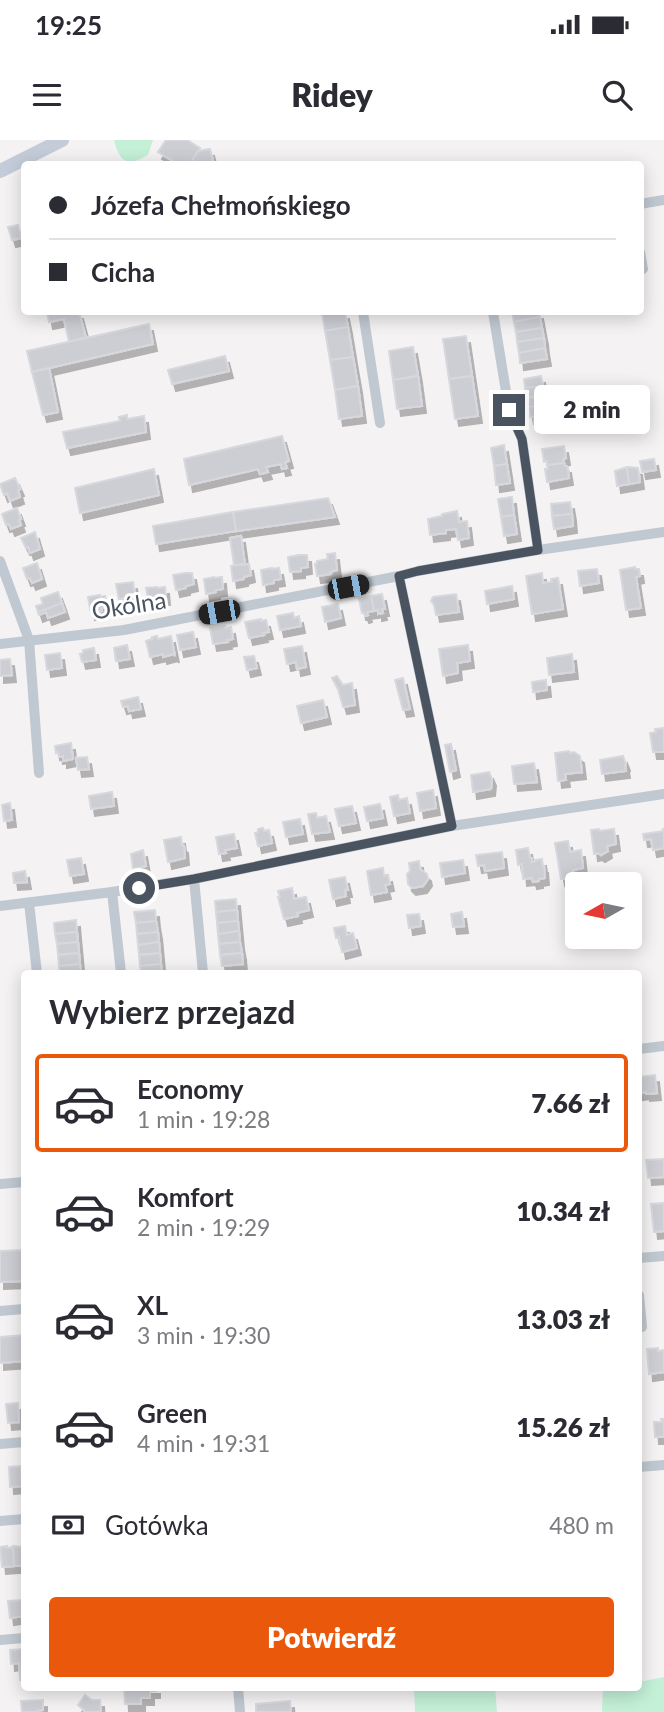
<!DOCTYPE html>
<html lang="pl">
<head>
<meta charset="utf-8">
<style>
  :root { --surface:#fff; --page:#f7f7f7; --text:#2b2b33; --muted:#7c7c81; --line:#e1e1e2; --accent:#ea580c }
  body { margin:0; font-family:Lato,sans-serif; background:var(--page); color:var(--text); height:100vh; display:flex; flex-direction:column; font-size:26px; white-space:nowrap }
  * { box-sizing:border-box; margin:0 }
  p { font-size:23px; color:var(--muted) }
  .icon { flex:none; width:38px; height:38px; fill:none; stroke:currentColor; stroke-width:2; stroke-linecap:round; stroke-linejoin:round }
  .map { position:relative; flex:1; overflow:hidden }
  .sheet { position:absolute; left:21px; top:830px; width:621px; height:721px; display:flex; flex-direction:column; background:var(--surface); border-radius:7px; box-shadow:0 4px 18px #0003 }
  .sheet>* { flex:none }
  .guide { position:absolute; left:21px; top:21px; width:623px; height:154px; border-radius:7px; box-shadow:0 4px 18px #0003; display:grid; align-content:center; height:154px; padding:0 28px; background:var(--surface) }
  .needle { width:46px; rotate:261deg }
  .tools { position:absolute; left:565px; top:732px; display:grid; gap:14px }
  .tools a { display:grid; place-items:center; width:77px; height:77px; border-radius:7px; background:var(--surface); box-shadow:0 4px 18px #0003; font-size:35px }
  .end { position:absolute; width:32px; height:32px; margin:-16px; border:9px solid #4a5460; background:#fff; box-shadow:0 0 0 4px #fff }
  .from { border-radius:50% }
  .bubble { position:absolute; height:49px; border-radius:7px; background:var(--surface); box-shadow:0 4px 18px #0003; font-size:23px; font-weight:800; line-height:49px; text-align:center }
  .car { position:absolute; width:21px; height:42px; margin:-21px -10px; border-radius:9px; box-shadow:0 0 5px 2px #0007; background:linear-gradient(#222 24%,#8ab4d8 0 40%,#222 0 76%,#8ab4d8 0 86%,#222 0) }
  .guide b { display:flex; align-items:center; gap:24px; height:66px; font-size:26px }
  .guide b+b { border-top:2px solid var(--line) }
  .guide i { width:18px; height:18px; background:var(--text) }
  ul { padding:0; list-style:none }
  li { display:flex; align-items:center; gap:21px; height:98px; margin:0 14px 10px; padding:0 14px; border:4px solid transparent; border-radius:7px }
  li div { flex:1 }
  li b { display:block; font-size:26px }
  li em { font-style:normal; font-weight:800 }
  li.current { border-color:var(--accent) }
  li>.icon { width:63px; height:63px; stroke-width:1.5 }
  h2 { padding:0 28px; font-size:32px; line-height:84px }
  .pay { display:flex; align-items:center; gap:18px; height:77px; padding:0 28px; font-size:26px }
  .pay p { margin-inline-start:auto }
  .action { display:flex; gap:14px; margin-top:auto; padding:14px 28px }
  .action a { flex:1; height:80px; border-radius:7px; background:var(--accent); color:#fff; font-size:28px; font-weight:800; line-height:80px; text-align:center }
  .status { display:flex; justify-content:space-between; align-items:center; height:49px; padding:0 35px; background:var(--surface); direction:ltr }
  .status svg { height:19px; fill:currentColor }
  header { display:flex; justify-content:space-between; align-items:center; height:91px; padding:0 28px; background:var(--surface); font-size:32px; font-weight:800 }
  .map>svg:first-child { display:block }
</style>
</head>
<body>
<div class="status"><b>19:25</b><svg viewBox="0 0 49 12"><path d="M0 12V9h3v3zM5 12V6h3v6zM10 12V3h3v9zM15 12V0h3v12zM26 1h20v11H26zM47 4h2v5h-2z"/></svg></div>
<header><svg class="icon" aria-label="menu" viewBox="0 0 24 24"><path d="M4 6h16M4 12h16M4 18h16"/></svg>Ridey<svg class="icon" aria-label="search" viewBox="0 0 24 24"><circle cx="10" cy="10" r="6"/><path d="M15 15l6 6"/></svg></header>
<div class="map">
<svg width="664" height="1572" viewBox="0 0 664 1572">
  <defs>
    <filter id="shadow"><feDropShadow dx="4" dy="7" stdDeviation="0" flood-color="#0004"/></filter>
  </defs>
  <rect width="100%" height="100%" fill="#f4f2f2"/>
  <g fill="#c3f0d7">
    <path d="M114 0H153L148 15C127 27 120 23 114 0Z"/>
    <polygon points="664,1537 664,1572 602,1572 603,1548 639,1547 639,1542"/>
    <polygon points="414,1547 495,1547 497,1572 415,1572"/>
  </g>
  <g fill="#ccced4" stroke="#d6d8dd" stroke-width="2" filter="url(#shadow)">
    <polygon points="166,0 187,0 200,8 190,24 178,24 158,12"/>
    <polygon points="210,9 213,20 210,24 190,24 198,11"/>
    <polygon points="18,85 21,98 12,100 8,87"/>
    <polygon points="47,172 79,172 86,198 69,202 64,179 49,182"/>
    <polygon points="322,172 345,172 348,187 325,191"/>
    <polygon points="512,172 539,172 540,177 514,182"/>
    <polygon points="540,177 542,188 516,192 514,182"/>
    <polygon points="149,184 153,204 32,232 27,211"/>
    <polygon points="348,187 353,217 330,220 325,191"/>
    <polygon points="542,188 544,198 517,202 516,192"/>
    <polygon points="466,196 472,236 449,239 443,199"/>
    <polygon points="544,198 545,208 519,213 517,202"/>
    <polygon points="413,207 418,236 393,240 389,211"/>
    <polygon points="545,208 547,219 520,223 519,213"/>
    <polygon points="225,216 229,231 172,244 168,230"/>
    <polygon points="353,217 358,246 335,250 330,220"/>
    <polygon points="49,228 58,272 43,275 32,232"/>
    <polygon points="418,236 422,266 397,269 393,240"/>
    <polygon points="472,236 478,276 455,279 449,239"/>
    <polygon points="541,236 543,246 525,248 524,239"/>
    <polygon points="358,246 362,276 339,279 335,250"/>
    <polygon points="543,246 544,255 527,258 525,248"/>
    <polygon points="544,255 546,265 528,267 527,258"/>
    <polygon points="546,265 547,274 530,277 528,267"/>
    <polygon points="551,273 553,284 535,286 534,276"/>
    <polygon points="127,275 127,279 144,276 146,292 67,308 63,292 120,281 119,277"/>
    <polygon points="282,296 289,321 285,322 287,328 282,329 281,324 266,327 268,332 260,334 258,329 189,345 184,319"/>
    <polygon points="504,305 507,324 494,326 491,308"/>
    <polygon points="564,306 566,318 563,319 564,323 547,325 547,321 544,322 542,309"/>
    <polygon points="654,319 656,330 642,332 640,321"/>
    <polygon points="564,323 565,326 567,326 569,338 547,342 545,329 548,329 547,325"/>
    <polygon points="507,324 510,343 496,345 494,326"/>
    <polygon points="627,327 629,344 617,346 615,331"/>
    <polygon points="627,327 638,328 640,342 629,344"/>
    <polygon points="154,329 159,355 80,373 75,348"/>
    <polygon points="15,338 20,349 18,350 20,357 10,361 7,353 4,355 0,344"/>
    <polygon points="512,357 514,375 501,377 498,359"/>
    <polygon points="328,358 335,377 236,391 233,372"/>
    <polygon points="570,362 572,374 552,376 551,364"/>
    <polygon points="17,368 21,379 19,380 21,385 11,389 9,384 6,385 2,374"/>
    <polygon points="457,371 459,382 467,381 469,398 458,400 456,389 446,390 446,393 430,395 428,379 442,376 442,374"/>
    <polygon points="233,372 236,391 156,404 153,386"/>
    <polygon points="572,374 573,386 554,389 552,376"/>
    <polygon points="514,375 517,394 504,396 501,377"/>
    <polygon points="35,392 40,409 30,413 28,407 26,408 21,398"/>
    <polygon points="241,396 245,425 234,425 230,398"/>
    <polygon points="335,413 337,430 330,432 331,434 317,436 315,424 317,423 317,421 328,419 327,414"/>
    <polygon points="299,415 307,415 308,427 301,428 301,431 290,432 288,417"/>
    <polygon points="37,423 42,439 32,443 30,438 27,439 23,428"/>
    <polygon points="242,424 242,425 249,424 251,435 244,437 244,439 233,441 231,426"/>
    <polygon points="635,427 635,429 639,429 640,436 636,437 641,468 626,470 620,430"/>
    <polygon points="272,428 272,429 279,428 281,439 274,440 274,443 263,445 261,430"/>
    <polygon points="597,429 599,443 580,446 578,431"/>
    <polygon points="185,433 192,433 194,444 186,446 186,448 176,450 173,435"/>
    <polygon points="542,433 543,443 552,442 551,439 558,438 563,469 532,474 526,436"/>
    <polygon points="214,437 215,438 222,437 223,449 216,450 216,452 206,454 204,439"/>
    <polygon points="133,442 135,454 130,455 130,457 119,459 116,444"/>
    <polygon points="512,446 514,459 487,464 485,451"/>
    <polygon points="157,447 158,448 165,447 166,458 159,459 159,462 149,464 146,448"/>
    <polygon points="58,452 62,463 38,472 36,466 43,464 41,458"/>
    <polygon points="382,454 385,469 382,469 383,473 378,474 378,470 374,471 371,456"/>
    <polygon points="456,454 459,472 436,475 434,465 431,461 433,457"/>
    <polygon points="100,455 100,457 105,456 107,468 101,468 102,471 91,473 88,457"/>
    <polygon points="371,456 374,471 367,472 368,475 365,476 364,473 362,473 359,459"/>
    <polygon points="62,463 65,472 48,478 46,472 39,475 38,472"/>
    <polygon points="338,464 341,478 325,482 322,467"/>
    <polygon points="293,473 294,478 299,476 301,486 280,490 277,476"/>
    <polygon points="261,479 261,481 266,480 269,492 263,493 264,495 249,498 245,482"/>
    <polygon points="225,486 225,488 231,487 233,499 227,500 228,502 213,504 210,488"/>
    <polygon points="193,492 196,507 180,510 177,495"/>
    <polygon points="157,496 158,499 171,496 175,516 174,514 163,517 163,514 150,517 146,501 152,499 152,497"/>
    <polygon points="127,505 130,519 116,521 114,508"/>
    <polygon points="468,505 470,521 457,523 458,533 443,536 439,509"/>
    <polygon points="302,506 306,527 297,529 296,522 287,524 284,509"/>
    <polygon points="94,508 96,520 82,522 80,514 83,513 83,510"/>
    <polygon points="60,513 62,528 47,530 45,515"/>
    <polygon points="572,514 574,532 549,535 547,518"/>
    <polygon points="254,516 257,528 247,530 244,517"/>
    <polygon points="10,519 12,535 0,536 0,520"/>
    <polygon points="337,536 343,545 352,543 355,565 343,567 338,549 332,538"/>
    <polygon points="403,538 410,569 403,570 395,540"/>
    <polygon points="546,540 547,550 533,552 532,542"/>
    <polygon points="138,557 141,569 129,571 128,566 123,567 121,561"/>
    <polygon points="323,560 327,577 301,583 297,566"/>
    <polygon points="664,588 664,612 653,612 650,593 656,592 655,589"/>
    <polygon points="71,603 73,619 63,621 63,616 59,617 58,612 56,613 55,606"/>
    <polygon points="451,604 456,630 450,632 445,605"/>
    <polygon points="569,611 570,613 574,612 580,616 582,632 565,634 566,640 558,641 555,613"/>
    <polygon points="623,616 626,624 625,626 626,631 602,634 600,620"/>
    <polygon points="87,617 89,629 78,630 76,618"/>
    <polygon points="534,623 537,642 514,644 512,626"/>
    <polygon points="489,632 492,639 491,649 473,652 471,635"/>
    <polygon points="433,650 436,668 420,671 417,653"/>
    <polygon points="112,652 114,666 91,669 89,656"/>
    <polygon points="398,655 399,660 407,658 410,673 394,676 390,657"/>
    <polygon points="10,663 12,680 4,681 2,665"/>
    <polygon points="380,664 383,678 367,681 364,667"/>
    <polygon points="352,666 356,683 339,686 335,669"/>
    <polygon points="316,673 317,678 326,676 330,692 312,694 308,674"/>
    <polygon points="300,679 303,694 286,697 283,682"/>
    <polygon points="263,688 264,691 269,690 272,703 258,706 255,693 258,692 258,689"/>
    <polygon points="599,689 600,691 614,689 616,704 607,706 608,711 601,715 598,713 594,714 591,690"/>
    <polygon points="663,689 664,689 664,708 653,710 651,699 644,700 643,694 664,691"/>
    <polygon points="234,694 237,708 225,710 226,713 219,714 216,697"/>
    <polygon points="181,697 182,705 184,706 185,718 168,722 164,700"/>
    <polygon points="568,701 570,712 581,710 583,728 573,730 574,737 561,739 555,703"/>
    <polygon points="528,708 530,718 532,718 532,722 535,721 535,720 542,719 543,726 544,726 545,738 539,739 539,741 533,742 532,738 523,739 522,724 518,725 516,710"/>
    <polygon points="143,710 146,726 133,729 131,714"/>
    <polygon points="502,712 504,728 485,731 484,725 478,726 476,715"/>
    <polygon points="81,718 84,734 70,736 67,720"/>
    <polygon points="463,720 465,733 442,737 440,723"/>
    <polygon points="419,721 420,729 427,734 428,739 423,746 412,748 408,744 407,734 410,731 409,723"/>
    <polygon points="383,728 384,736 388,735 390,744 385,745 387,752 371,755 367,731"/>
    <polygon points="25,731 27,742 14,743 13,733"/>
    <polygon points="345,737 348,750 345,750 346,756 333,759 329,740"/>
    <polygon points="292,748 294,759 306,757 309,770 297,773 298,776 284,779 278,757 280,757 278,751"/>
    <polygon points="236,759 237,770 216,772 215,761"/>
    <polygon points="155,770 156,781 136,783 134,772"/>
    <polygon points="237,770 238,781 217,783 216,772"/>
    <polygon points="462,772 464,786 453,787 451,774"/>
    <polygon points="419,774 421,786 409,788 407,775"/>
    <polygon points="76,780 77,792 55,794 54,783"/>
    <polygon points="156,781 158,792 137,794 136,783"/>
    <polygon points="238,781 239,791 218,794 217,783"/>
    <polygon points="345,786 347,795 353,793 357,808 342,812 339,797 336,798 334,788"/>
    <polygon points="239,791 240,802 219,804 218,794"/>
    <polygon points="77,792 78,802 57,804 55,794"/>
    <polygon points="158,792 159,802 138,805 137,794"/>
    <polygon points="78,802 79,813 58,815 57,804"/>
    <polygon points="159,802 160,813 139,815 138,805"/>
    <polygon points="240,802 242,813 220,815 219,804"/>
    <polygon points="79,813 80,824 59,826 58,815"/>
    <polygon points="160,813 161,824 140,826 139,815"/>
    <polygon points="242,813 243,824 222,826 220,815"/>
    <polygon points="80,824 81,833 60,833 59,826"/>
    <polygon points="161,824 162,833 141,833 140,826"/>
    <polygon points="655,935 657,953 646,954 646,952 639,953 639,937"/>
    <polygon points="664,1019 664,1037 648,1038 646,1020"/>
    <polygon points="664,1063 664,1091 654,1092 651,1064"/>
    <polygon points="24,1110 24,1141 0,1142 0,1111"/>
    <polygon points="24,1195 24,1221 0,1223 0,1197"/>
    <polygon points="658,1208 658,1211 664,1210 664,1232 649,1234 647,1209"/>
    <polygon points="18,1263 19,1282 8,1283 6,1264"/>
    <polygon points="661,1279 664,1279 664,1297 655,1297 654,1282 662,1282"/>
    <polygon points="21,1326 22,1346 10,1347 9,1327"/>
    <polygon points="7,1406 7,1408 13,1407 14,1426 2,1427 0,1407"/>
    <polygon points="13,1406 23,1407 24,1426 14,1426"/>
    <polygon points="24,1460 24,1476 10,1478 8,1461"/>
    <polygon points="24,1509 24,1540 20,1540 19,1523 11,1524 10,1510"/>
    <polygon points="124,1547 156,1547 156,1551 150,1551 150,1558 141,1558 141,1564 125,1564"/>
    <polygon points="85,1555 92,1560 100,1560 101,1572 84,1572 84,1570 78,1565"/>
    <polygon points="43,1560 43,1570 37,1571 37,1572 22,1572 21,1561"/>
    <polygon points="290,1561 291,1572 256,1572 256,1564"/>
  </g>
  <g fill="none" stroke-linecap="round" stroke-linejoin="round">
    <g stroke="#c0c8d1" stroke-width="10">
      <polyline points="640,64 664,60"/>
      <polyline points="640,112 643,129 640,129"/>
      <polyline points="363,172 380,283"/>
      <polyline points="493,172 509,270 522,299 538,410"/>
      <polyline points="0,421 29,500 39,633"/>
      <polyline points="399,436 452,686"/>
      <polyline points="0,504 124,490 399,436 418,431 538,410 664,392"/>
      <polyline points="194,739 203,833"/>
      <polyline points="112,752 121,833"/>
      <polyline points="29,763 37,833"/>
      <polyline points="0,766 112,752 194,739 452,686 664,654"/>
      <polyline points="639,909 664,906"/>
      <polyline points="0,1044 24,1042"/>
      <polyline points="639,1118 664,1116"/>
      <polyline points="639,1155 642,1187 639,1187"/>
      <polyline points="0,1171 24,1169"/>
      <polyline points="0,1304 24,1302"/>
      <polyline points="639,1327 664,1325"/>
      <polyline points="0,1381 24,1379"/>
      <polyline points="0,1500 24,1498"/>
      <polyline points="238,1547 240,1572"/>
    </g>
    <polyline stroke="#c3ccd8" stroke-width="14" points="0,31 62,0"/>
  </g>
  <g fill="none" stroke-linecap="round" stroke-linejoin="round">
    <polyline stroke="#4a5460" stroke-width="9" points="139,748 194,739 452,686 399,436 418,431 538,410 522,299 509,270"/>
  </g>
  <g text-anchor="middle" stroke-width="6" stroke-linejoin="round" paint-order="stroke">
    <g font-size="24" fill="#4a5460" stroke="#fff">
      <text transform="translate(129 466) rotate(-9)" y="8">Okólna</text>
    </g>
  </g>
</svg>
<div class="tools">
<a><svg class="needle" viewBox="-14 -14 28 28"><path d="M0-13l5 13h-10z" fill="#e53935"/><path d="M0 13l5-13h-10z" fill="#7c7c81"/></svg></a>
</div>
<i class="end from" style="left:139px;top:748px"></i>
<i class="end" style="left:509px;top:270px"></i>
<div class="bubble" style="left:534px;top:245px;width:116px">2 min</div>
<i class="car" style="left:348px;top:447px;rotate:79deg"></i>
<i class="car" style="left:219px;top:472px;rotate:260deg"></i>
<div class="guide">
<b><i class="from"></i>Józefa Chełmońskiego</b>
<b><i></i>Cicha</b>
</div>
<section class="sheet">
<h2>Wybierz przejazd</h2>
<ul>
<li class="current"><svg class="icon" aria-label="car" viewBox="0 0 24 24"><path d="M5 17H2v-5l4-1 3-4h7l3 4 3 1v5h-3M9 17h6M6 11h13"/><circle cx="7" cy="17" r="2"/><circle cx="17" cy="17" r="2"/></svg><div><b>Economy</b><p>1 min · 19:28</p></div><em>7.66 zł</em></li>
<li><svg class="icon" aria-label="car" viewBox="0 0 24 24"><path d="M5 17H2v-5l4-1 3-4h7l3 4 3 1v5h-3M9 17h6M6 11h13"/><circle cx="7" cy="17" r="2"/><circle cx="17" cy="17" r="2"/></svg><div><b>Komfort</b><p>2 min · 19:29</p></div><em>10.34 zł</em></li>
<li><svg class="icon" aria-label="car" viewBox="0 0 24 24"><path d="M5 17H2v-5l4-1 3-4h7l3 4 3 1v5h-3M9 17h6M6 11h13"/><circle cx="7" cy="17" r="2"/><circle cx="17" cy="17" r="2"/></svg><div><b>XL</b><p>3 min · 19:30</p></div><em>13.03 zł</em></li>
<li><svg class="icon" aria-label="car" viewBox="0 0 24 24"><path d="M5 17H2v-5l4-1 3-4h7l3 4 3 1v5h-3M9 17h6M6 11h13"/><circle cx="7" cy="17" r="2"/><circle cx="17" cy="17" r="2"/></svg><div><b>Green</b><p>4 min · 19:31</p></div><em>15.26 zł</em></li>
</ul>
<div class="pay"><svg class="icon" aria-label="cash" viewBox="0 0 24 24"><path d="M3 7h18v10H3z"/><circle cx="12" cy="12" r="2"/></svg>Gotówka<p>480 m</p></div>
<div class="action"><a>Potwierdź</a></div>
</section>
</div>
</body>
</html>
